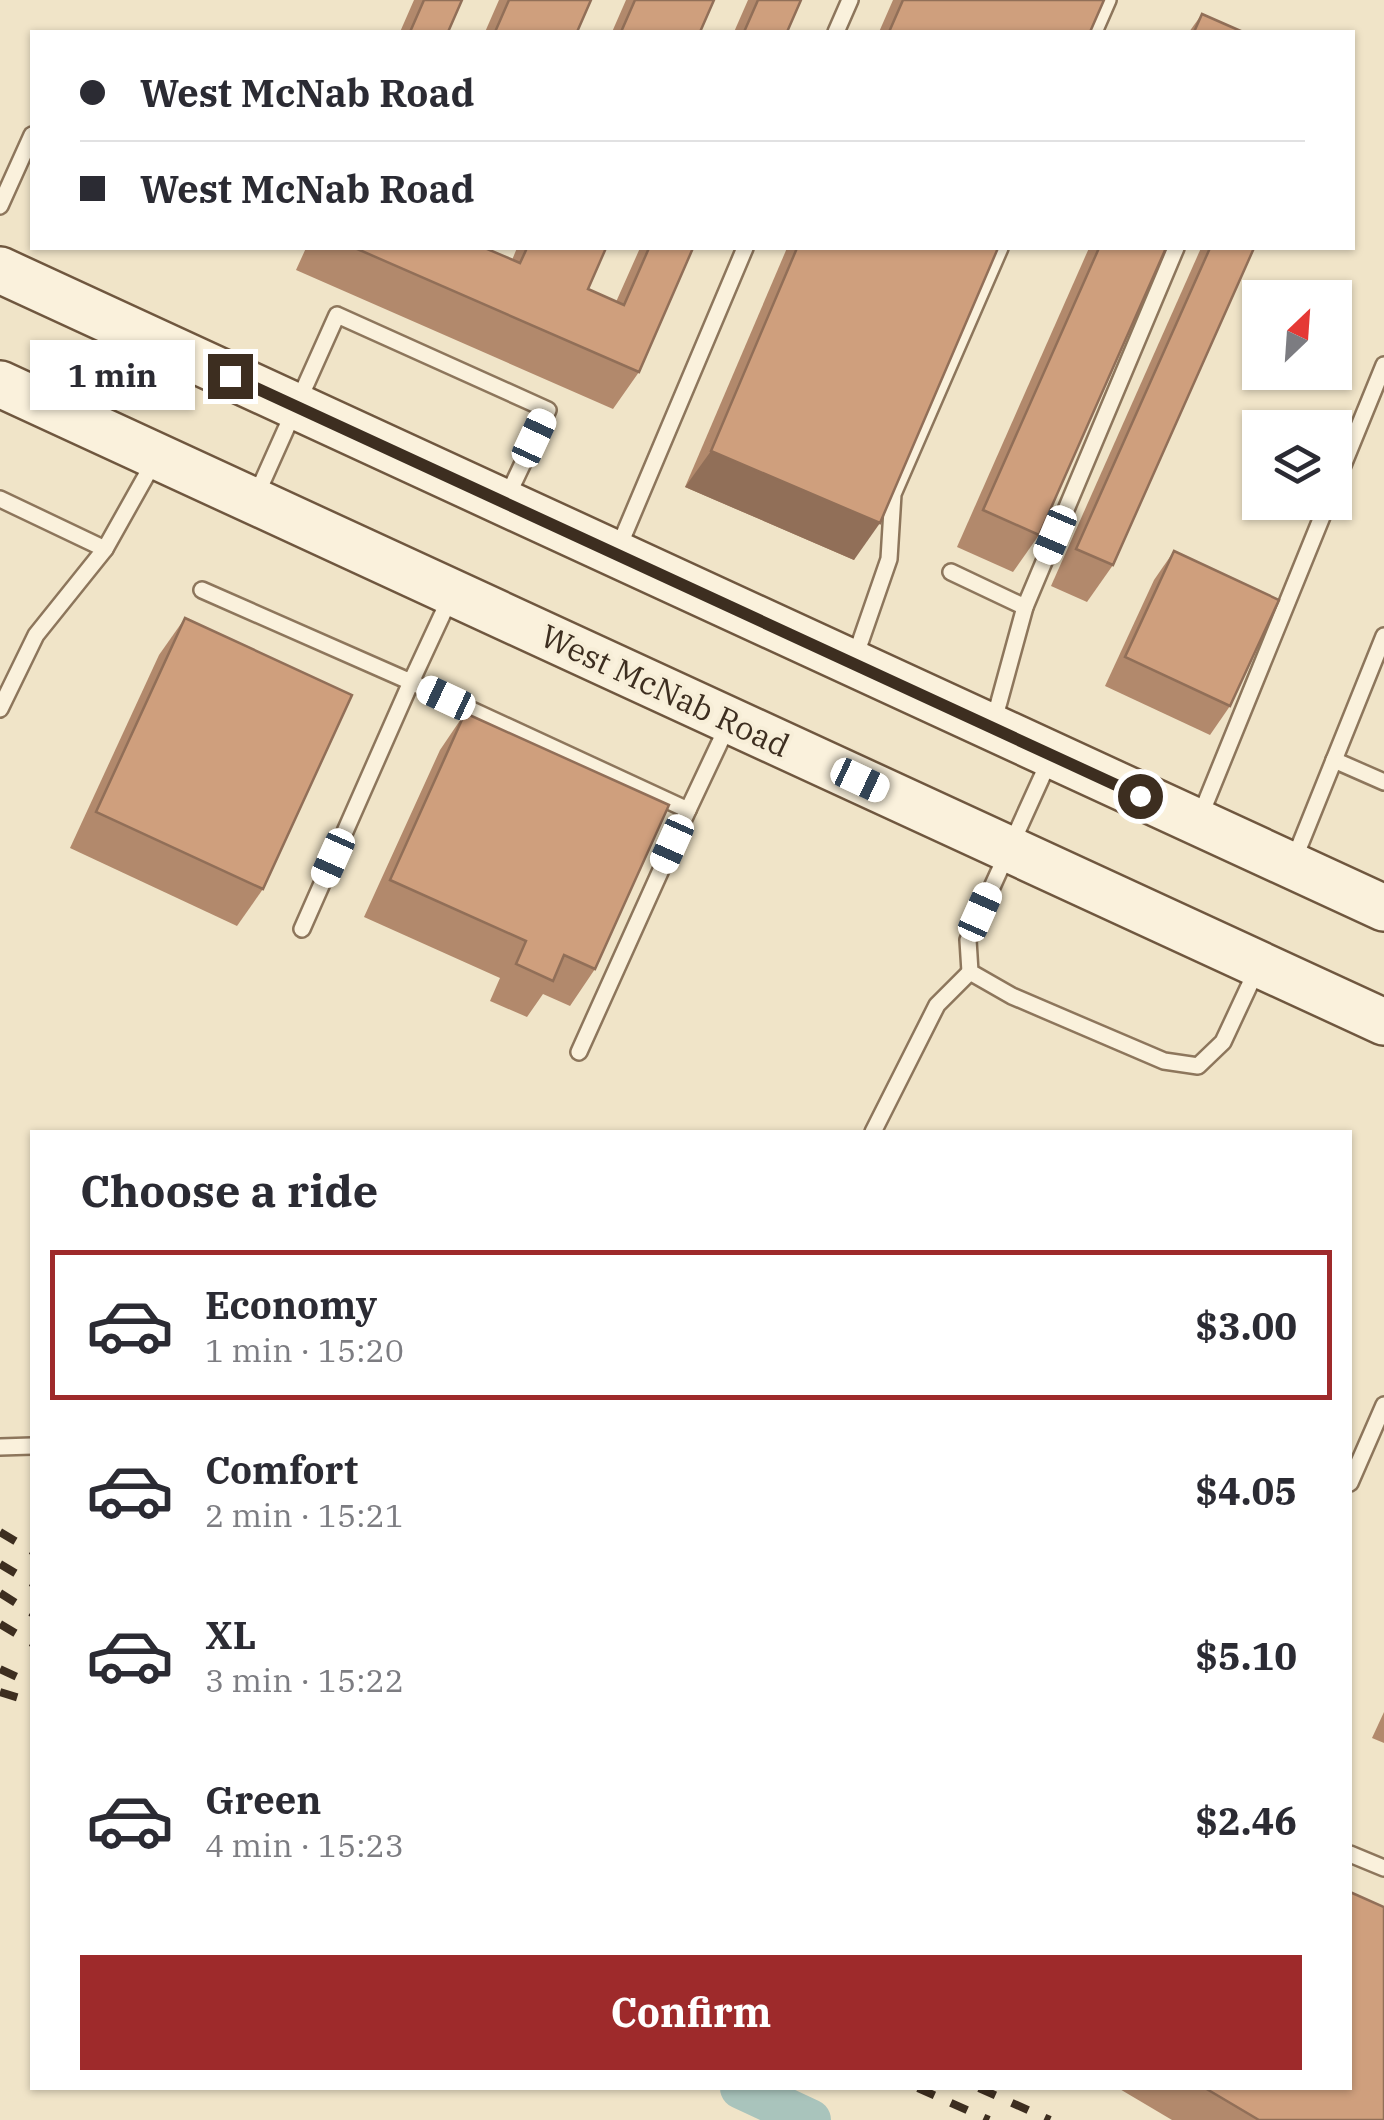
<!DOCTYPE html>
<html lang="en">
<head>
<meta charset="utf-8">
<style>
  :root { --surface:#fff; --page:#f2f2f3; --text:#2b2b33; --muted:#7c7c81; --line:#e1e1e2; --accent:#9e2a2b }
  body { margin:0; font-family:"IBM Plex Serif",serif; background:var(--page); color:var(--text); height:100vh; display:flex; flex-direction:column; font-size:38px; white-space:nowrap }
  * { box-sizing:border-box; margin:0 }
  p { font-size:32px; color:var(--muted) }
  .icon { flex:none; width:55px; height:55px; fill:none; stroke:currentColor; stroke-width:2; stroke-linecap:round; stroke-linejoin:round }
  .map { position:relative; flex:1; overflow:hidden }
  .drawer { position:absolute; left:30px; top:1130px; width:1322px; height:960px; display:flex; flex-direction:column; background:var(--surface); border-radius:0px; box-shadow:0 2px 8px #0004 }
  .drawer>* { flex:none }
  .hud { position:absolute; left:30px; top:30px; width:1325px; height:220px; border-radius:0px; box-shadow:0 2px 8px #0004; display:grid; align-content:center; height:220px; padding:0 50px; background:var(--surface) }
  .needle { width:65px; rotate:25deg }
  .tools { position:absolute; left:1242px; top:280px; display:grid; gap:20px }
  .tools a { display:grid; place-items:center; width:110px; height:110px; border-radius:0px; background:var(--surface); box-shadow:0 2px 8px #0004; font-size:50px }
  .end { position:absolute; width:45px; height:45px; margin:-22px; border:12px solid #3d2e20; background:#fff; box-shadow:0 0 0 5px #fff }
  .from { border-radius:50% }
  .bubble { position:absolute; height:70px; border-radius:0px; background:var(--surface); box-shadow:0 2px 8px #0004; font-size:32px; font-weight:800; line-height:70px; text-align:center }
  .car { position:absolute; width:30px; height:60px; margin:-30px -15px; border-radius:12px; box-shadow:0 0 8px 2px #0007; background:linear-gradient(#fff 24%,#345 0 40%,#fff 0 76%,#345 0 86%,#fff 0) }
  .hud b { display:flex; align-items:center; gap:35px; height:95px; font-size:38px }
  .hud b+b { border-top:2px solid var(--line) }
  .hud i { width:25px; height:25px; background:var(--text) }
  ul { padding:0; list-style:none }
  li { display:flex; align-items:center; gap:30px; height:150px; margin:0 20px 15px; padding:0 30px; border:5px solid transparent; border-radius:0px }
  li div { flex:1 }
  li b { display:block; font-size:38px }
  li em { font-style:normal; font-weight:800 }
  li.on { border-color:var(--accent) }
  li>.icon { width:90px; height:90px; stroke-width:1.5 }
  h2 { padding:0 50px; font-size:45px; line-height:120px }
  .primary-button { display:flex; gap:20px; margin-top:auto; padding:20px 50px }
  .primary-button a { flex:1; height:115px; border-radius:0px; background:var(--accent); color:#fff; font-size:40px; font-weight:800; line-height:115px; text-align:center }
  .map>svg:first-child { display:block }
</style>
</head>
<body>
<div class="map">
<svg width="1384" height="2120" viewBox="0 0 1384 2120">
  <rect width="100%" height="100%" fill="#f0e4c8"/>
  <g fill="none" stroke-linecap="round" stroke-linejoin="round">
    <polyline stroke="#a9c4bc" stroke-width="42" points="741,2088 810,2120"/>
    <defs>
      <g id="lane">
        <polyline points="836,32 850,0"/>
        <polyline points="1094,32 1108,0"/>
        <polyline points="0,206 32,135"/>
        <polyline points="1335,485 1384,365"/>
        <polyline points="256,496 337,315 548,410 506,499"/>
        <polyline points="0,499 105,549"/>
        <polyline points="617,551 745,248"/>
        <polyline points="951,572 1025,607"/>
        <polyline points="202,590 411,682 450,598"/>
        <polyline points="854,660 889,559 893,494 1000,248"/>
        <polyline points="0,709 36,635 105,549 155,460"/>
        <polyline points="993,724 1025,607 1176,248"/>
        <polyline points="1050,759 968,940 970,972 1012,996 1164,1061 1198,1066 1223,1042 1258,967"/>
        <polyline points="1334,760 1384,782"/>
        <polyline points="1199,819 1328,502"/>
        <polyline points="1293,862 1384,636"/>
        <polyline points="302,929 411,682 688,810 729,723"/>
        <polyline points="579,1052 688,810"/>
        <polyline points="873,1132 937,1005 970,972"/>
        <polyline points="0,1447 32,1446"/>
        <polyline points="1350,1483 1384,1405"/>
        <polyline points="1350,1854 1384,1868"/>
      </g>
      <g id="secondary">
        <polyline points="0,270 1384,908"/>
        <polyline points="0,384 1384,1022"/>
      </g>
    </defs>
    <use href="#lane" stroke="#8d765c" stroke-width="20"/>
    <use href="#secondary" stroke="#6f573f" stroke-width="50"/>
    <use href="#lane" stroke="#faf1dc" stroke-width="15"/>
    <use href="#secondary" stroke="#faf1dc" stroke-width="45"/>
    <g stroke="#3d2e20" stroke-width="8" stroke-dasharray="18 18" stroke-linecap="butt">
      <polyline points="0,1532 32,1551"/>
      <polyline points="0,1564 32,1583"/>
      <polyline points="0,1593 32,1613"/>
      <polyline points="0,1624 32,1643"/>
      <polyline points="0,1669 32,1684"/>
      <polyline points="0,1692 32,1702"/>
      <polyline points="918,2088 989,2120"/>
      <polyline points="979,2088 1050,2120"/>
    </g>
  </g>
  <g fill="#b2896c">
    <polygon points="414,0 462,0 448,32 400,32"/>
    <polygon points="499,0 591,0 577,32 485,32"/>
    <polygon points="626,0 714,0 700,32 612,32"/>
    <polygon points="748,0 801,0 787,32 734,32"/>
    <polygon points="893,0 1104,0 1090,32 879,32"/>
    <polygon points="1202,14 1243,32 1189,32"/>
    <polygon points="306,248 485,248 512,260 517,248 606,248 588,289 616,302 640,248 693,248 639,372 613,409 296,270"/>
    <polygon points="787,248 998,248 854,560 685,487"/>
    <polygon points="1089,248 1166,248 1039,535 1013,572 957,547"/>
    <polygon points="1201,248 1254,248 1113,565 1087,602 1051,586"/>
    <polygon points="1174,551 1230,706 1210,735 1105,686 1154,580"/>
    <polygon points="185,618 263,889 237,926 70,848 159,655"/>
    <polygon points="465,713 595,969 570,1006 543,994 527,1017 490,1001 500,978 364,917 440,750"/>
    <polygon points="1384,1712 1384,1743 1372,1738"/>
    <polygon points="1118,2088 1350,2088 1384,2120 1172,2120"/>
  </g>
  <polygon fill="#916f58" points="711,451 880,523 854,560 685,487"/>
  <g fill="#cf9f7d" stroke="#916f58" stroke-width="2.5">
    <polygon points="424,0 462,0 448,32 410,32"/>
    <polygon points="509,0 591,0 577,32 495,32"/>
    <polygon points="635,0 714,0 700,32 621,32"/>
    <polygon points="758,0 801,0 787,32 744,32"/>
    <polygon points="903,0 1104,0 1090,32 889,32"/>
    <polygon points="1202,14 1243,32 1194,32"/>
    <polygon points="355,248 485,248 520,263 527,248 606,248 588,289 624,305 649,248 693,248 639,372"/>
    <polygon points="797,248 998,248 880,523 711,451"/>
    <polygon points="1099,248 1166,248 1039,535 983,510"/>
    <polygon points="1210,248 1254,248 1113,565 1076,549"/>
    <polygon points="1174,551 1279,600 1230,706 1125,657"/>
    <polygon points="185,618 352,695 263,889 96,812"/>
    <polygon points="465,713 669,805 595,969 564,955 553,981 516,964 526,941 390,880"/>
    <polygon points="1350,1892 1384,1907 1384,2120 1259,2120 1205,2088 1350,2088"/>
  </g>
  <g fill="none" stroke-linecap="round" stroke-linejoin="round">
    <polyline stroke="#3d2e20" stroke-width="12" points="230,376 1140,796"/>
  </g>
  <g text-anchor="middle" stroke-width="8" stroke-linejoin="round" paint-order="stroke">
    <g font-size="32" fill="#3d2e20" stroke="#f7eed8">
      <text transform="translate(665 691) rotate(25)" y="11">West McNab Road</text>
    </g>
  </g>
</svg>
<div class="tools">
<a><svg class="needle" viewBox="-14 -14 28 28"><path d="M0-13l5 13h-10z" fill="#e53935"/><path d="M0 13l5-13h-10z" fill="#7c7c81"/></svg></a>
<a><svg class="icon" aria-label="layers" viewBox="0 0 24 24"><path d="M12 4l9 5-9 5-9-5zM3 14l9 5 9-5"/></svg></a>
</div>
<i class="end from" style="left:1140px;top:796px"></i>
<i class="end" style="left:230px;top:376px"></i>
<div class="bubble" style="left:30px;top:340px;width:165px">1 min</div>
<i class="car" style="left:534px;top:438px;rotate:25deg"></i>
<i class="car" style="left:1055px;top:535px;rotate:203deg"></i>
<i class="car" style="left:446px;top:698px;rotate:295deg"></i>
<i class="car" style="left:860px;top:780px;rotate:115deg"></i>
<i class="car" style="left:672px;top:844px;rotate:204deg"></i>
<i class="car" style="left:333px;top:858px;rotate:204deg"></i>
<i class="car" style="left:980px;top:912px;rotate:24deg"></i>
<div class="hud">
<b><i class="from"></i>West McNab Road</b>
<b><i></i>West McNab Road</b>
</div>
<section class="drawer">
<h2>Choose a ride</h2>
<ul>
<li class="on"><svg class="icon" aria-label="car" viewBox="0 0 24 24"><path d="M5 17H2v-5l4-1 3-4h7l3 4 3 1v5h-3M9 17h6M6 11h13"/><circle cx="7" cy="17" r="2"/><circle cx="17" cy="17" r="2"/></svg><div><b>Economy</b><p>1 min · 15:20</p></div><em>$3.00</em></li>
<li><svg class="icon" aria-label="car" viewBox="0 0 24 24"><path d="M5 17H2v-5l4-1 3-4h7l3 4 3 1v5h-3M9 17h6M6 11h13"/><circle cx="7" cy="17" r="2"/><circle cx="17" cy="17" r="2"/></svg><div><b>Comfort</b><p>2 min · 15:21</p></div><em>$4.05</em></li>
<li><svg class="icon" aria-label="car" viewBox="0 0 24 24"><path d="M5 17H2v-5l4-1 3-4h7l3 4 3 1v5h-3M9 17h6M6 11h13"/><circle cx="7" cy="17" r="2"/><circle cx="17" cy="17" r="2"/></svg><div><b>XL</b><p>3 min · 15:22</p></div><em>$5.10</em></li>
<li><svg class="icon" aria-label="car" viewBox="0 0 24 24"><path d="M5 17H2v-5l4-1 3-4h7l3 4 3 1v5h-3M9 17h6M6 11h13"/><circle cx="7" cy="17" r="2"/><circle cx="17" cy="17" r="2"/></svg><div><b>Green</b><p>4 min · 15:23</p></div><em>$2.46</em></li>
</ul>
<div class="primary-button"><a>Confirm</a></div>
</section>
</div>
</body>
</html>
